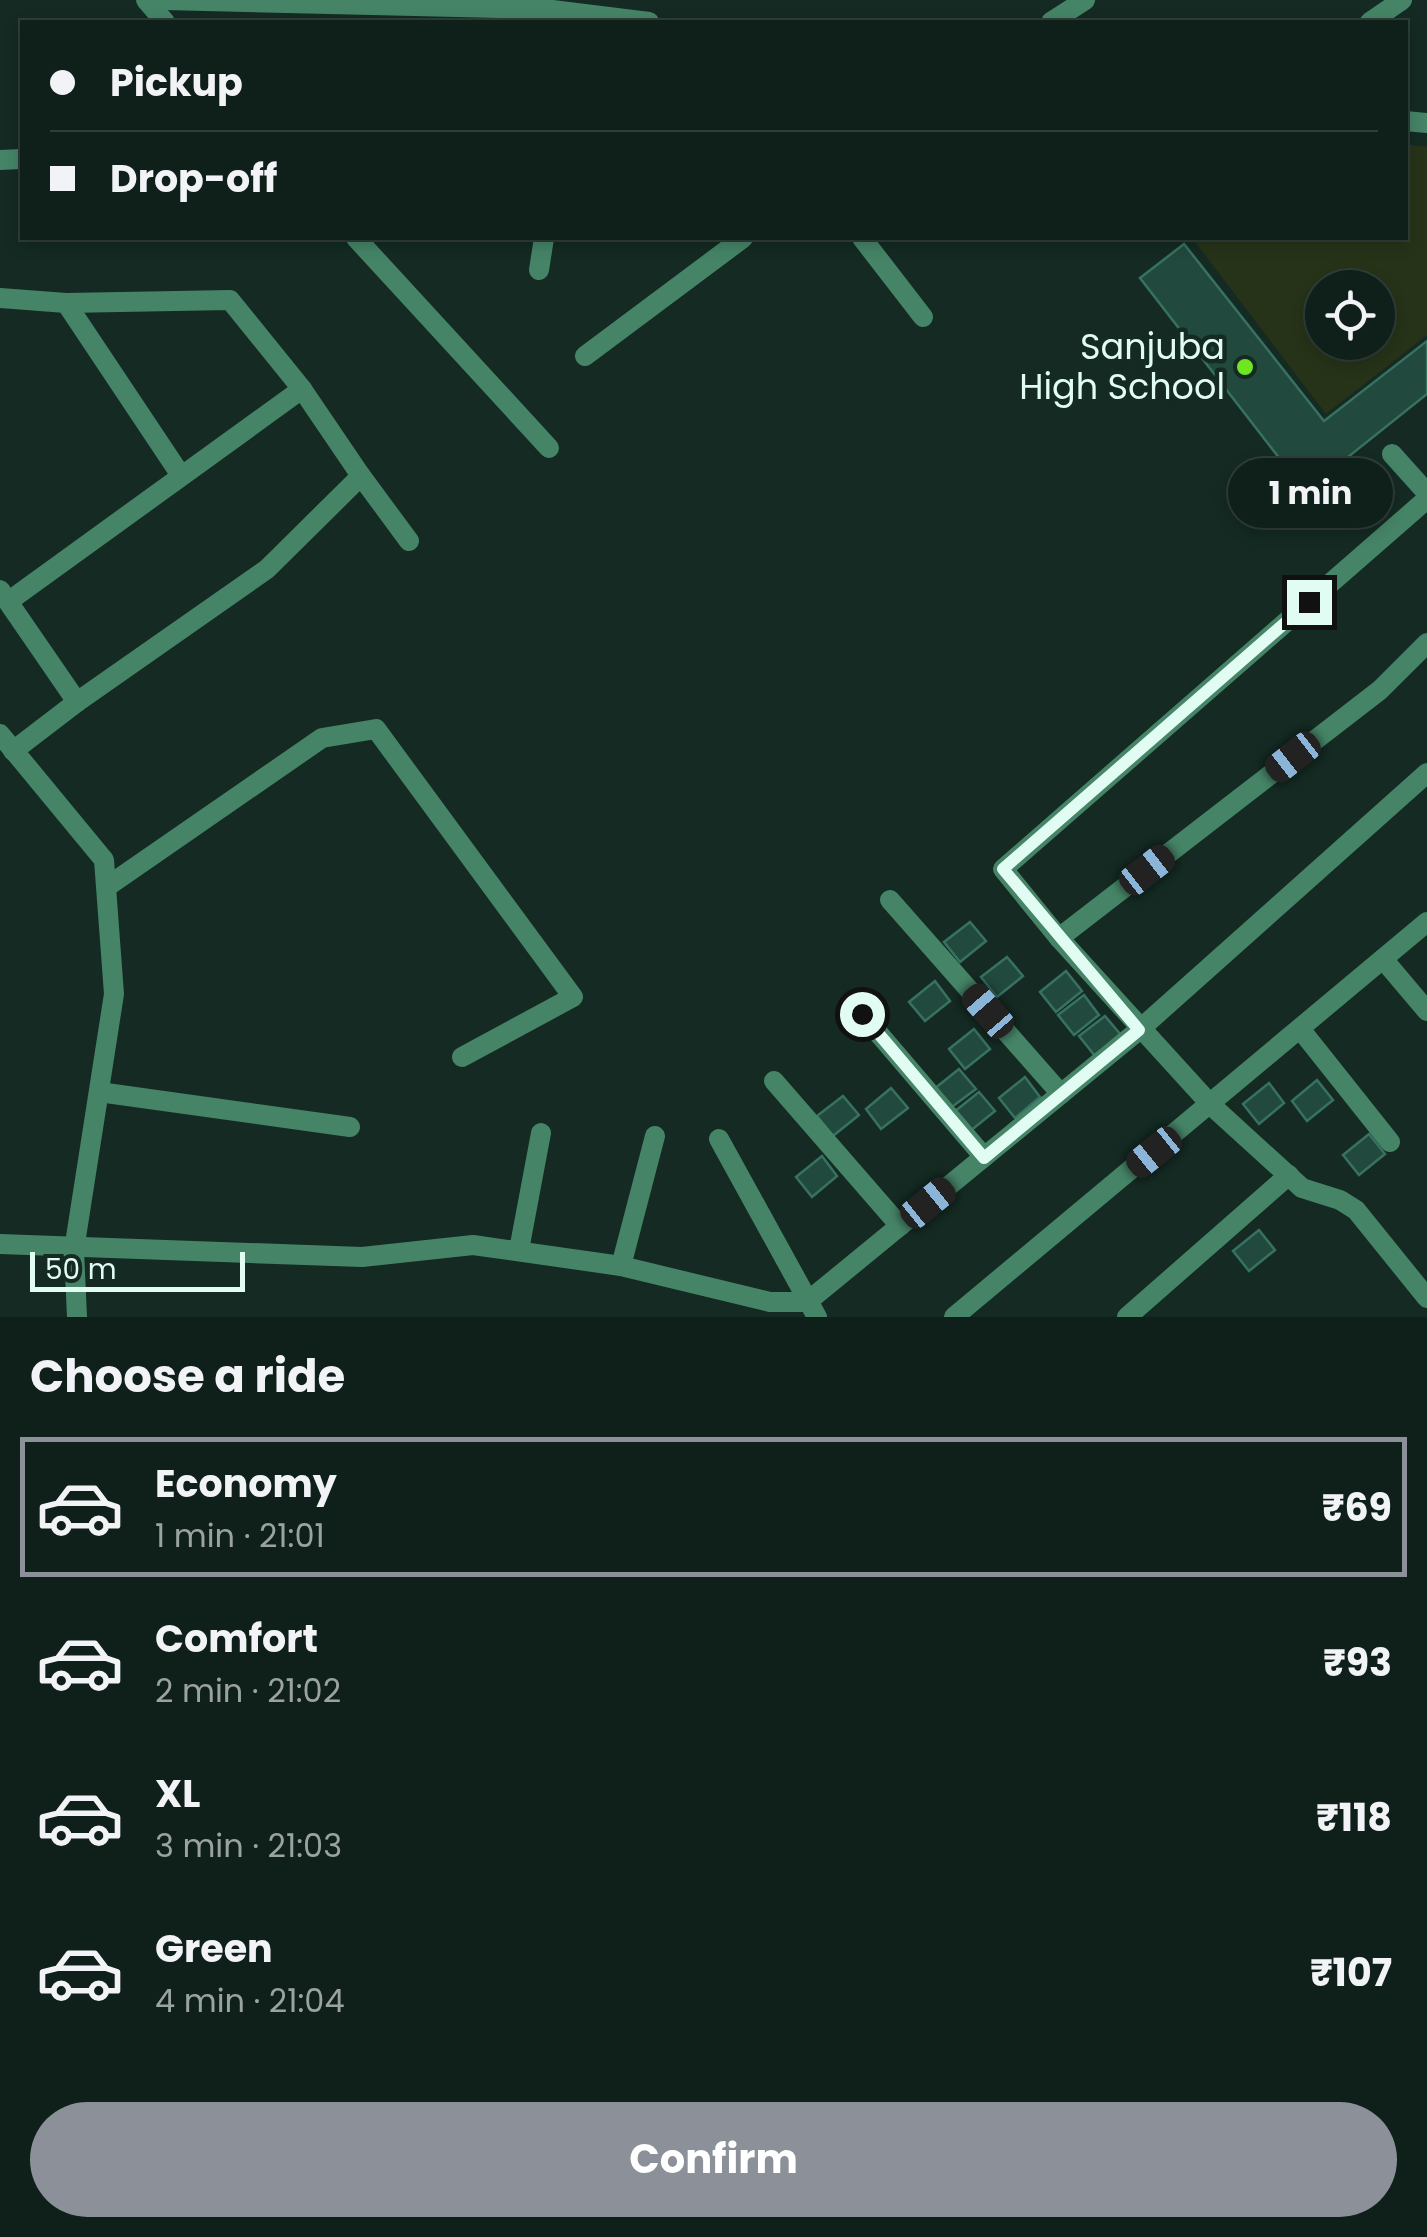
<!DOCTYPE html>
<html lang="en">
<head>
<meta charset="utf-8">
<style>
  :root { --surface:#0f201a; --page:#182823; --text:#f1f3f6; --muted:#9ba3a2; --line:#2f3e39; --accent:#8c9099 }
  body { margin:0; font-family:Poppins,sans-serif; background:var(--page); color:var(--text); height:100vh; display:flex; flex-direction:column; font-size:38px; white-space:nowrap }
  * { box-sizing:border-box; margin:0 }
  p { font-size:32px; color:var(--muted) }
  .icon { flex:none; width:55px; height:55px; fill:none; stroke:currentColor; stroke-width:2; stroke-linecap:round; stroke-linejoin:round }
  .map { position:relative; height:1317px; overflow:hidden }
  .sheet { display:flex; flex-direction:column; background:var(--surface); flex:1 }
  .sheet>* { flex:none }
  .hud { position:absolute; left:20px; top:20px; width:1388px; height:220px; border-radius:0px; box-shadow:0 5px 15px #0003,0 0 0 2px var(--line); display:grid; align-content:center; height:220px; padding:0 30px; background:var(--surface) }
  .fabs { position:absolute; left:1305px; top:270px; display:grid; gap:20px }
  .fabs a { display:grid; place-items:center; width:90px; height:90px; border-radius:50%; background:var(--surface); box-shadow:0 5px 15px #0003,0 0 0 2px var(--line); font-size:50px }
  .scale { position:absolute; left:30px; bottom:25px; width:215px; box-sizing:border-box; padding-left:10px; border:5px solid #e1fcf2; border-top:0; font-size:28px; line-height:35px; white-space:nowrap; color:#e1fcf2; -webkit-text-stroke:8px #142a23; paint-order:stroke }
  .end { position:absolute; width:45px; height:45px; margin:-22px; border:12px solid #e1fcf2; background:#111; box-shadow:0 0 0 5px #111 }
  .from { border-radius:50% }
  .bubble { position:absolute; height:70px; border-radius:35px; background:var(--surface); box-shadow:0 5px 15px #0003,0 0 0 2px var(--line); font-size:32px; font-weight:700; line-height:70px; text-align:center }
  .car { position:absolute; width:30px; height:60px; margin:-30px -15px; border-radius:12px; box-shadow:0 0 8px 2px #0007; background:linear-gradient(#222 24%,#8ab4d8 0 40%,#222 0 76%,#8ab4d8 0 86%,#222 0) }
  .hud b { display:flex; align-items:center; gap:35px; height:95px; font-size:38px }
  .hud b+b { border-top:2px solid var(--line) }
  .hud i { width:25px; height:25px; background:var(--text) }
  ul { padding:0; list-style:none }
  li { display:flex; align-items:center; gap:30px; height:140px; margin:0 20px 15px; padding:0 10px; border:5px solid transparent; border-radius:0px }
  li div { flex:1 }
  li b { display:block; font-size:38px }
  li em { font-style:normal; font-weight:700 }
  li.on { border-color:var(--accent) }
  li>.icon { width:90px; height:90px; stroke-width:1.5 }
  h2 { padding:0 30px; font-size:45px; line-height:120px }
  .cta { display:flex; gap:20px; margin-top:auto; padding:20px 30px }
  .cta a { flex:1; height:115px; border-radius:60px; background:var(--accent); color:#fff; font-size:40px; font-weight:700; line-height:115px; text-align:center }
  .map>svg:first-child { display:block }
</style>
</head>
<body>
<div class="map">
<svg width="1427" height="1317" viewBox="0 0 1427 1317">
  <rect width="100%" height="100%" fill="#142a23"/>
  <path fill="#263318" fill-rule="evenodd" d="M1405 144 1427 147V335L1326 414 1192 238H1405ZM1322 288H1378V342H1322Z"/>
  <g fill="#22493e" stroke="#377261" stroke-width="2.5">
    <polygon points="1184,244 1324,421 1427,341 1427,394 1313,485 1297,481 1140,278"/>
    <polygon points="970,922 986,941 960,962 944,942"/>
    <polygon points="1007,957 1023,976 997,997 981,977"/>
    <polygon points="1066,971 1082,991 1056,1012 1040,992"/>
    <polygon points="935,981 950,1001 925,1021 909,1002"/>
    <polygon points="1084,995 1099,1015 1074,1035 1058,1015"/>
    <polygon points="1105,1016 1121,1035 1095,1056 1079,1036"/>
    <polygon points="974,1029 990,1049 965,1069 949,1049"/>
    <polygon points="959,1069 976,1089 949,1109 934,1089"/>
    <polygon points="1025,1077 1040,1097 1015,1118 999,1098"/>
    <polygon points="1317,1080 1333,1100 1307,1121 1292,1101"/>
    <polygon points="1269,1083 1284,1103 1259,1124 1243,1104"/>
    <polygon points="891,1088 908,1108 881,1129 866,1109"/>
    <polygon points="979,1092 995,1111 969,1132 954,1112"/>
    <polygon points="843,1096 859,1115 833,1136 817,1116"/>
    <polygon points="1369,1134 1385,1154 1359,1175 1343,1155"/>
    <polygon points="822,1156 837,1176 812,1197 796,1177"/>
    <polygon points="1259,1230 1275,1250 1249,1271 1233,1251"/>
  </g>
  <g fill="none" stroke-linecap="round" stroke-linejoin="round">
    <g stroke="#458467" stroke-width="20">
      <polyline points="146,0 165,22"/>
      <polyline points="164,0 545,9 649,22"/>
      <polyline points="1051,22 1085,0"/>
      <polyline points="1370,22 1402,0"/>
      <polyline points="1405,121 1427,123"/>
      <polyline points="0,160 22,159"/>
      <polyline points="356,238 549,448"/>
      <polyline points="862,238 923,317"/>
      <polyline points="539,270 544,238"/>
      <polyline points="0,298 66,303 230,300 302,389 361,476"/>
      <polyline points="66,303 180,474"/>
      <polyline points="585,356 743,238"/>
      <polyline points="1392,454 1427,493"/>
      <polyline points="0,590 77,702 13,751"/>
      <polyline points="9,601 302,389"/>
      <polyline points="1427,643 1380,690 1059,938 1212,1106 1302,1188 1340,1200 1356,1210 1427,1298"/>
      <polyline points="77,702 267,569 361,476 409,541"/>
      <polyline points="0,734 104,860 114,994 74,1250 77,1317"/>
      <polyline points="108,886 322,738 376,729 573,997 462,1057"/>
      <polyline points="890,900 1061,1094"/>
      <polyline points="1059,938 1003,869 1427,499"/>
      <polyline points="1383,959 1427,1011"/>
      <polyline points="862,1014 984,1157"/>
      <polyline points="1301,1030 1390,1142"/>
      <polyline points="774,1081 900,1226"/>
      <polyline points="99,1092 350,1127"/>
      <polyline points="719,1139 817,1317"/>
      <polyline points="0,1244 362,1257 473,1245 621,1266 770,1302 807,1302 1139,1030 1427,773"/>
      <polyline points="519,1250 541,1133"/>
      <polyline points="621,1266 655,1136"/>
      <polyline points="954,1317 1427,922"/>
      <polyline points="1127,1317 1289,1175"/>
    </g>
  </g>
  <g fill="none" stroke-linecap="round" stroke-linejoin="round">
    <polyline stroke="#e1fcf2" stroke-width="12" points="862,1014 984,1158 1139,1030 1003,869 1309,602"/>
  </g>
  <circle fill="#6ee622" stroke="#142a23" stroke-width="4" cx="1245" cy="367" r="10"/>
  <g text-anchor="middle" stroke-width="9" stroke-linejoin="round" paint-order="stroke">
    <g font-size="35" fill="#e1fcf2" stroke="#142a23" text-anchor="end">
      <text x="1225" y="359">Sanjuba<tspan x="1225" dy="40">High School</tspan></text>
    </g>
  </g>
</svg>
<div class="fabs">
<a><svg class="icon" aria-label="locate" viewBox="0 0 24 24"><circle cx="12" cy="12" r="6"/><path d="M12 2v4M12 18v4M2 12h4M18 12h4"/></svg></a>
</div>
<div class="scale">50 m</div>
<i class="end from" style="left:862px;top:1014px"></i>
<i class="end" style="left:1309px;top:602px"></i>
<div class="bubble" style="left:1228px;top:458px;width:165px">1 min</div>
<i class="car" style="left:1293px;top:757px;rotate:232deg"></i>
<i class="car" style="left:1147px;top:870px;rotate:52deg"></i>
<i class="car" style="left:988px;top:1011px;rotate:319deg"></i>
<i class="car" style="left:1154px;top:1152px;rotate:231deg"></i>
<i class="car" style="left:928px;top:1203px;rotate:51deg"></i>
<div class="hud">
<b><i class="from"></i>Pickup</b>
<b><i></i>Drop-off</b>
</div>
</div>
<section class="sheet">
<h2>Choose a ride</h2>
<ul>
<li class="on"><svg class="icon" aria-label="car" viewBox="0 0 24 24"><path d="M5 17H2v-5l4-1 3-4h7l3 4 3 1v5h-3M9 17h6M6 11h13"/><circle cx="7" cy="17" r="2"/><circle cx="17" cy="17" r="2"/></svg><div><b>Economy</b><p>1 min · 21:01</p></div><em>₹69</em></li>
<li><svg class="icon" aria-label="car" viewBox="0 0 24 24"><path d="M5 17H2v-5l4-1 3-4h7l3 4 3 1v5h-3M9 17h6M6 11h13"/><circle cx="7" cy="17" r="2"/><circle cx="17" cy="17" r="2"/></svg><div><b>Comfort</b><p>2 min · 21:02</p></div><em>₹93</em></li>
<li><svg class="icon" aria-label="car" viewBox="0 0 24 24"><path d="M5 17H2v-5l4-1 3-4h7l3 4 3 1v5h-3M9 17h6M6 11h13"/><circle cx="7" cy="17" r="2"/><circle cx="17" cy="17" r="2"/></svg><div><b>XL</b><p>3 min · 21:03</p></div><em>₹118</em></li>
<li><svg class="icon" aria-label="car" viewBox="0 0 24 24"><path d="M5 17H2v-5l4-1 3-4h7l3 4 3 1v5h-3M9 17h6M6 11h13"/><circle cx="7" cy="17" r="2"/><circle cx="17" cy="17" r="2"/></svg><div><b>Green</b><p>4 min · 21:04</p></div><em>₹107</em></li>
</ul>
<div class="cta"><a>Confirm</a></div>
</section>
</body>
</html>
